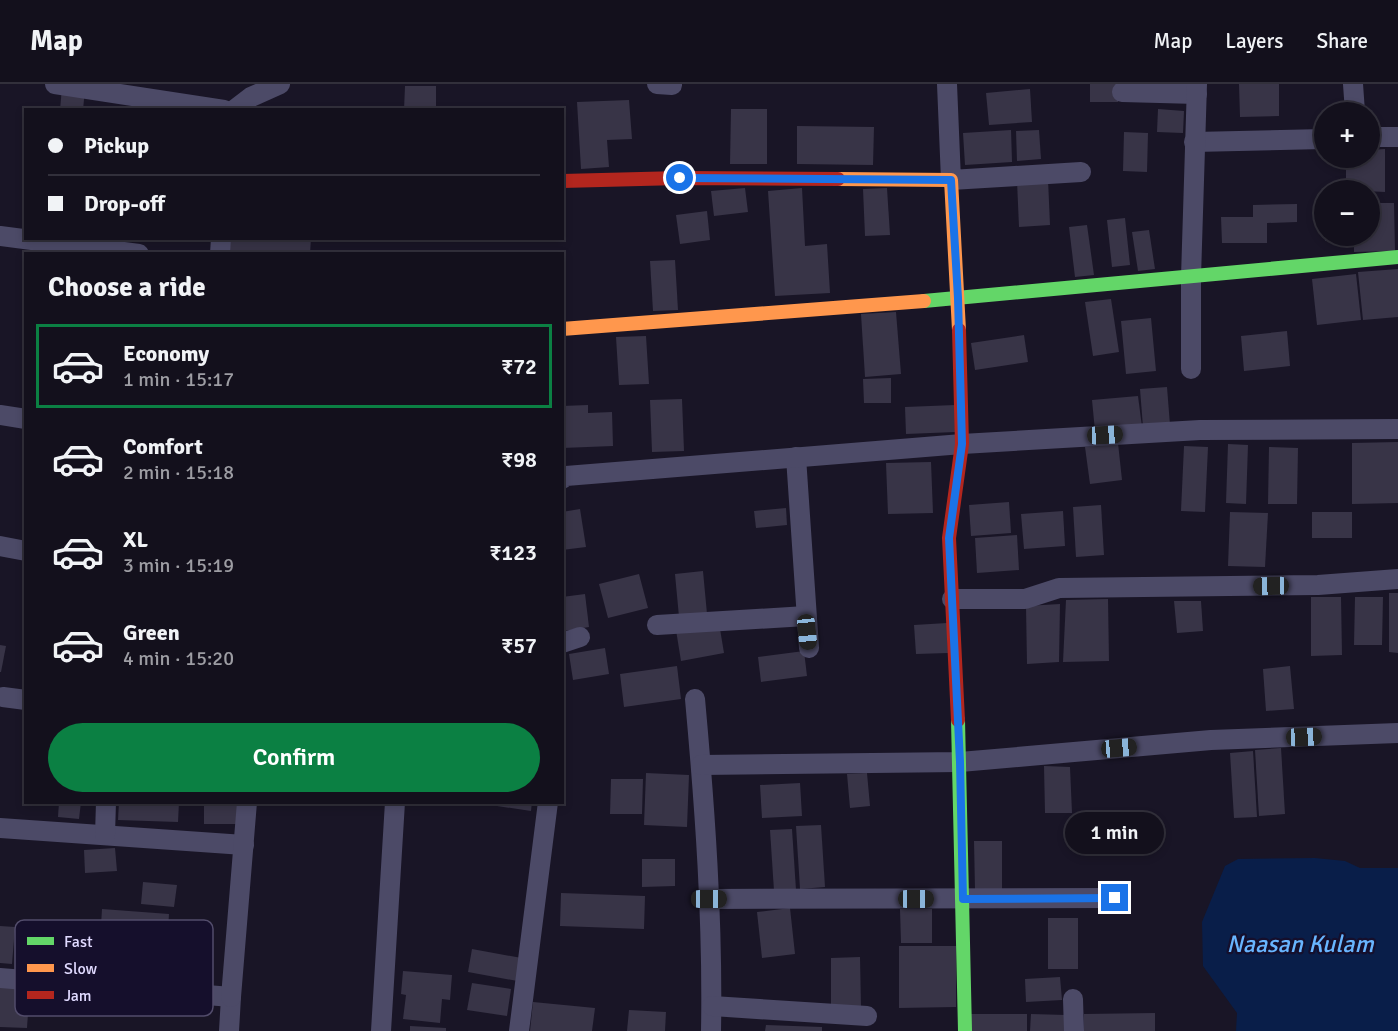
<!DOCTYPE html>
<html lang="en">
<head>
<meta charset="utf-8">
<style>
  :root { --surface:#13101c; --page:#201e29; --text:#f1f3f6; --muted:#9d9da3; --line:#32303b; --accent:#0b8043 }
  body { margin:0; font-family:Signika,sans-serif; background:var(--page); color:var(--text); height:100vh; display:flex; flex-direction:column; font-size:22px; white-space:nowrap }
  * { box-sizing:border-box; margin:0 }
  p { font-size:20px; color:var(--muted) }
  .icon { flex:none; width:33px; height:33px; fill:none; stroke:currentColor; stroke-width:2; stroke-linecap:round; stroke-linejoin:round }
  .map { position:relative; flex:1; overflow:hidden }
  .panel { position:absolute; left:24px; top:168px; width:540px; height:552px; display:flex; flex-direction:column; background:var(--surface); border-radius:0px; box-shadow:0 3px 9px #0003,0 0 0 2px var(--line) }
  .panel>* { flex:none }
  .hud { position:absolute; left:24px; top:24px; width:540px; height:132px; border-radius:0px; box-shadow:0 3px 9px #0003,0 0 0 2px var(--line); display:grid; align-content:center; height:132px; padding:0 24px; background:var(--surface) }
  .fabs { position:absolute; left:1314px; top:18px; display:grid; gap:12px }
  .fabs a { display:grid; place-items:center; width:66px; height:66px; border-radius:50%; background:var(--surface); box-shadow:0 3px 9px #0003,0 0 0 2px var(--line); font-size:30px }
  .end { position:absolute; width:27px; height:27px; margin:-14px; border:8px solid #1a73e8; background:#fff; box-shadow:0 0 0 3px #fff }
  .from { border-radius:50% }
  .bubble { position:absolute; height:42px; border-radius:21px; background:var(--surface); box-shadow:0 3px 9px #0003,0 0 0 2px var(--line); font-size:20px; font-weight:600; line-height:42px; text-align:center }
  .car { position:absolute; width:18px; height:36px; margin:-18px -9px; border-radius:8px; box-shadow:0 0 4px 2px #0007; background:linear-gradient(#222 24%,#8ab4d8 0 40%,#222 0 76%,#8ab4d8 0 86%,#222 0) }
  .hud b { display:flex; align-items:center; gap:21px; height:57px; font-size:22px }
  .hud b+b { border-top:2px solid var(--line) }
  .hud i { width:15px; height:15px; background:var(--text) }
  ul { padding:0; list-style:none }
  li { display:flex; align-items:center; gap:18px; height:84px; margin:0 12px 9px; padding:0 12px; border:3px solid transparent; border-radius:0px }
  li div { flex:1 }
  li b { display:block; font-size:22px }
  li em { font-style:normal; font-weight:600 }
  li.active { border-color:var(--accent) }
  li>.icon { width:54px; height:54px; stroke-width:1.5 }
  h2 { padding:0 24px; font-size:27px; line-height:72px }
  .cta { display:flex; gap:12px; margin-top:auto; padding:12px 24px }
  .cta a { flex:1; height:69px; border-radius:36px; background:var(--accent); color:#fff; font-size:24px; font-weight:600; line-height:69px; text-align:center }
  header { display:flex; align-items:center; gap:36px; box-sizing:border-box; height:84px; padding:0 30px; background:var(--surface); border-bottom:2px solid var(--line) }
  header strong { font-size:28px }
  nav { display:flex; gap:33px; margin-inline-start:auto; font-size:21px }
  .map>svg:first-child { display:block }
</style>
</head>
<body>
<header>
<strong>Map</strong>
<nav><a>Map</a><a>Layers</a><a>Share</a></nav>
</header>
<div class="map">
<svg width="1398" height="947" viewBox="0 0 1398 947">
  <rect width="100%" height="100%" fill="#191526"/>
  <polygon fill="#091e49" points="1315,774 1345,777 1360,784 1398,784 1398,947 1236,947 1237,929 1203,882 1202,838 1225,782 1238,775"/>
  <g fill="#383447">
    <rect x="1090" y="0" width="28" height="18"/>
    <polygon points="1239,0 1279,0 1279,32 1240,33"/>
    <polygon points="405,2 436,2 436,26 404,26"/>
    <polygon points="62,3 85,5 83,26 60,26"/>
    <polygon points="1030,5 1032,38 989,41 986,9"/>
    <polygon points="629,16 632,55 607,56 609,83 581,85 577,18"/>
    <polygon points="731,25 767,25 767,80 730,80"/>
    <polygon points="1158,25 1184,27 1183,49 1157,48"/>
    <polygon points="797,42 874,43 873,81 797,80"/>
    <polygon points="1011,46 1012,78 965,81 963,49"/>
    <polygon points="1039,46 1041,75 1017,77 1016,47"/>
    <polygon points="1124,48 1148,49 1147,88 1123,87"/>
    <polygon points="1385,65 1385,108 1346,106 1346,74 1370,74 1370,66"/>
    <polygon points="1048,95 1050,141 1019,143 1017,97"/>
    <polygon points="745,104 748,128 714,132 711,107"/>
    <polygon points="802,104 805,162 827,160 830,209 775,212 768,107"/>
    <polygon points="887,104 890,151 865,152 863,105"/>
    <polygon points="1370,119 1394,119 1395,167 1354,168 1354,152 1370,152"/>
    <polygon points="1297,120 1297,138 1267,139 1267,159 1222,159 1221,133 1253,133 1253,121"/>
    <polygon points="707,127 710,156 680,160 676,131"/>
    <polygon points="1125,134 1130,181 1112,183 1107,136"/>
    <polygon points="1087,141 1094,191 1075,193 1069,143"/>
    <polygon points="1149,146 1155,185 1138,187 1132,148"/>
    <polygon points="1325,152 1347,152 1347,156 1325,157"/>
    <polygon points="229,154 311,154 310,170 228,170"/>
    <polygon points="675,176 678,226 653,227 650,177"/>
    <polygon points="1398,185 1398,233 1363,236 1358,188"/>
    <polygon points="1356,190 1361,236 1317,241 1312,195"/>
    <polygon points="1111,215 1119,268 1093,272 1085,218"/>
    <polygon points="896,228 901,290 865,293 861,230"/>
    <polygon points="1151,234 1156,287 1126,290 1121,237"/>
    <polygon points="1287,247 1290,282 1244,287 1241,252"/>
    <polygon points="1024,251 1028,278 975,286 971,259"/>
    <polygon points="646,252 649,300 619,301 616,253"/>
    <polygon points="891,294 891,319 864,319 863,295"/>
    <polygon points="1167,303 1170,341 1143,343 1140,305"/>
    <polygon points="1138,312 1142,343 1095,347 1092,316"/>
    <polygon points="682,315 684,367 652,368 650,316"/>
    <polygon points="588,321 588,329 612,328 613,362 562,364 562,322"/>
    <polygon points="955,321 956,348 906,350 905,323"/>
    <polygon points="1398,358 1398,419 1352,420 1352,359"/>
    <polygon points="1118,359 1122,396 1090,400 1085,363"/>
    <polygon points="1228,360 1248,361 1246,420 1226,419"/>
    <polygon points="1184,362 1208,363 1205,428 1181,427"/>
    <polygon points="1269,363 1298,364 1297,420 1268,420"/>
    <polygon points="931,378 933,429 888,430 886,379"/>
    <polygon points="1009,418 1011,449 971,452 969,421"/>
    <polygon points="1101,421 1104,471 1076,473 1073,423"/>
    <polygon points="786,424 787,441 756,444 754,427"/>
    <polygon points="580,425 586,463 562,466 562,428"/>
    <polygon points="1063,427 1065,462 1024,465 1021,430"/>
    <polygon points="1230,428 1268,429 1265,483 1228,482"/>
    <rect x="1312" y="428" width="40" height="26"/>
    <polygon points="1017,451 1019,486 977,489 975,454"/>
    <polygon points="703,487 707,530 679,533 675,490"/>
    <polygon points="639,490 648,524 608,534 599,500"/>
    <polygon points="1389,509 1398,509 1398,569 1389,568"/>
    <polygon points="585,510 589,543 564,547 562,513"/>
    <polygon points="1311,513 1341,513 1342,571 1311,572"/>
    <polygon points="1355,513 1383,513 1382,561 1354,561"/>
    <polygon points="1108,515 1109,577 1063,578 1066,516"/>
    <polygon points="1174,517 1201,517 1203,547 1177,549"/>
    <polygon points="1060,520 1059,578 1027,580 1026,522"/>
    <polygon points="719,539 724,569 681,577 676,546"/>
    <polygon points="947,539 948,569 916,570 914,541"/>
    <polygon points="0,561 6,562 1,588 0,588"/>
    <polygon points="605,564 609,590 573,596 569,570"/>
    <polygon points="804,567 807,592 761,598 758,573"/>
    <polygon points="677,582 681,615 624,623 620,590"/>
    <polygon points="1290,582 1294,625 1266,627 1263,585"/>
    <polygon points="1281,664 1285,730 1259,732 1255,666"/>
    <polygon points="1253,667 1257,733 1234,734 1230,669"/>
    <polygon points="1044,682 1070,683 1072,729 1045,729"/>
    <polygon points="646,689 689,691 687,743 644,741"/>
    <polygon points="867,689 870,722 850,724 847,690"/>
    <polygon points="611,695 643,695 642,730 610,730"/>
    <polygon points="800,699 802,732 762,734 760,701"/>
    <polygon points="59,718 81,718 79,735 58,733"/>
    <polygon points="119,718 179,718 178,738 118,736"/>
    <rect x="204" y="718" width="40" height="22"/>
    <polygon points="497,718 532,718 531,727 497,722"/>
    <polygon points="821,741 825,803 800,805 796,742"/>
    <polygon points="792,745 796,806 774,807 770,746"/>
    <polygon points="974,757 1002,757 1002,806 975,806"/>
    <polygon points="115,764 117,787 85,789 84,766"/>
    <polygon points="642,775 675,775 675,802 642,803"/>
    <polygon points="143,798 177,801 174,823 141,820"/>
    <polygon points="561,809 645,812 644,845 560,842"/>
    <polygon points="790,824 795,870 762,874 757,828"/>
    <polygon points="102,825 169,830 165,891 98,887"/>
    <polygon points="900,825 932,825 932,859 901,859"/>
    <rect x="1048" y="834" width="30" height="51"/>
    <polygon points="0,842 15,843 12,880 0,879"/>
    <polygon points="899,862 956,862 956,923 899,924"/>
    <polygon points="472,865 527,875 523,898 468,888"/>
    <polygon points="860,873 861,924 831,925 831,874"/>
    <polygon points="403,887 452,891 450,916 442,915 440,939 403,935 406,911 401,910"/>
    <polygon points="1060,893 1062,916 1026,918 1025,895"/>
    <polygon points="0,898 30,900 27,944 0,943"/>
    <polygon points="472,899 511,905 507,932 467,926"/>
    <polygon points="533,918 595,924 592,947 530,947"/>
    <polygon points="629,926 666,928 665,947 627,947"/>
    <polygon points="1155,929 1155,947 1084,947 1084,930"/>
    <rect x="969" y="930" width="58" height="17"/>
    <polygon points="1031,930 1066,931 1065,947 1030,947"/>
    <polygon points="766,941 822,943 822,947 765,947"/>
    <polygon points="410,942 446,944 446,947 410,947"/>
  </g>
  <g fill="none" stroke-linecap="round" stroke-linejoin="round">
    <g stroke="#4c4a67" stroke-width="20">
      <polyline points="55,0 224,26"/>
      <polyline points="657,0 672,1"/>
      <polyline points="947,0 951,96 1081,88"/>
      <polyline points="1353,0 1355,28"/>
      <polyline points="1122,8 1197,10"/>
      <polyline points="234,26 251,13 280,0"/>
      <polyline points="1370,53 1398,53"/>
      <polyline points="1194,58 1324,55"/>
      <polyline points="0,152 139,170"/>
      <polyline points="220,170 221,154"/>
      <polyline points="1191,285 1191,193 1197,0"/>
      <polyline points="0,331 26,335"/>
      <polyline points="796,373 809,564"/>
      <polyline points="562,395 566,392 962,360 1200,346 1398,345"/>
      <polyline points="0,462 26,467"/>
      <polyline points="952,515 1025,515 1059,504 1318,501 1398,495"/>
      <polyline points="657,541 806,532"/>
      <polyline points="562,559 580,553"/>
      <polyline points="3,613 26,616"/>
      <path d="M695 615C705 725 713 837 711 947"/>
      <polyline points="701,681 960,678 1211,656 1398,649"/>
      <polyline points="0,744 244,761"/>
      <polyline points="105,751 106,718"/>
      <polyline points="709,815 1115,814"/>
      <polyline points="0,894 231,913 229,947"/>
      <polyline points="231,913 247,718"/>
      <polyline points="1073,915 1074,947"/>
      <polyline points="712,922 867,932"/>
      <polyline points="381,947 395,718"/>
      <polyline points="519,947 548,718"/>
    </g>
    <g stroke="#63d668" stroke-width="14">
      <polyline points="924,217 1398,173"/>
      <polyline points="958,636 965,947"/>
    </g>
    <g stroke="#ff974d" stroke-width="14">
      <polyline points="838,95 951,96 959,246"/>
      <polyline points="562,245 924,217"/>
    </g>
    <g stroke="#b3261e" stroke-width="14">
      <polyline points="562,97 680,94 838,95"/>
      <polyline points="958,636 949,454 962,360 959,246"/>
    </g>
  </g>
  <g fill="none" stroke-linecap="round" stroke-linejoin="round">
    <polyline stroke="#1a73e8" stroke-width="8" points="680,94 951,96 958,214 962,360 949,454 960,678 963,815 1115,814"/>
  </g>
  <g text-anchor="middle" stroke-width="4.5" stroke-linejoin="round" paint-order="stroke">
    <g font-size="24" font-style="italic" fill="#68b5ff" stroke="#150f2c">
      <text x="1300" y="868">Naasan Kulam</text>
    </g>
  </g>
  <rect x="15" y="836" width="198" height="96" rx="9" fill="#150f2c" stroke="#524c6b" stroke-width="1.5"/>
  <rect x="27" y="853" width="27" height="8" fill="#63d668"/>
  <rect x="27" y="880" width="27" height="8" fill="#ff974d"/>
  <rect x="27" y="907" width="27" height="8" fill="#b3261e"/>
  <g font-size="16" fill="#e0daff">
    <text x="64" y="863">Fast</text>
    <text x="64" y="890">Slow</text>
    <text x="64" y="917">Jam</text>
  </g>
</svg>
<div class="fabs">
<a>+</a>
<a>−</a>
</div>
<i class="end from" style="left:680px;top:94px"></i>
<i class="end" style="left:1115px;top:814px"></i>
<div class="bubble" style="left:1065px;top:728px;width:99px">1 min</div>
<i class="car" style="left:1105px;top:351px;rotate:87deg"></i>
<i class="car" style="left:1271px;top:502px;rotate:269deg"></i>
<i class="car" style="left:807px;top:548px;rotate:174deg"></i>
<i class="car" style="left:1304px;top:653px;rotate:88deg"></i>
<i class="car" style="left:1119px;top:664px;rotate:85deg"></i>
<i class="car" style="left:709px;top:815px;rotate:90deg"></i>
<i class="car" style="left:916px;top:815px;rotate:90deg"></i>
<div class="hud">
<b><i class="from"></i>Pickup</b>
<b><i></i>Drop-off</b>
</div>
<section class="panel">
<h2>Choose a ride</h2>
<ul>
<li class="active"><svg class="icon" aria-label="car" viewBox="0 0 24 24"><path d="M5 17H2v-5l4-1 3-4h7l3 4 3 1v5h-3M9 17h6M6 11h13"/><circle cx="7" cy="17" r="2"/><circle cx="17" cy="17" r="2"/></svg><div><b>Economy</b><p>1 min · 15:17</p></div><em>₹72</em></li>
<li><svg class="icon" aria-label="car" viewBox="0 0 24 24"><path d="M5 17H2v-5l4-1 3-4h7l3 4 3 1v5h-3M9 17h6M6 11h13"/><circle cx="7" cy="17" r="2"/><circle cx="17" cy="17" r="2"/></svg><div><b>Comfort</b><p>2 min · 15:18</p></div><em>₹98</em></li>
<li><svg class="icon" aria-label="car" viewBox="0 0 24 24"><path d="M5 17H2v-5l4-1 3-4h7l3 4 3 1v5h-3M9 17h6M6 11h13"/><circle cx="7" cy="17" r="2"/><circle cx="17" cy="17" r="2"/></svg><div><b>XL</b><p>3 min · 15:19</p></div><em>₹123</em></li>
<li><svg class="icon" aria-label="car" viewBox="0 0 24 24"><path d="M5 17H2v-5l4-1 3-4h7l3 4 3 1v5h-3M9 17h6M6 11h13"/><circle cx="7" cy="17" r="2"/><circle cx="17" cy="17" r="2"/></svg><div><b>Green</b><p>4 min · 15:20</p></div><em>₹57</em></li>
</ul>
<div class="cta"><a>Confirm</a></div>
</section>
</div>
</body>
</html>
